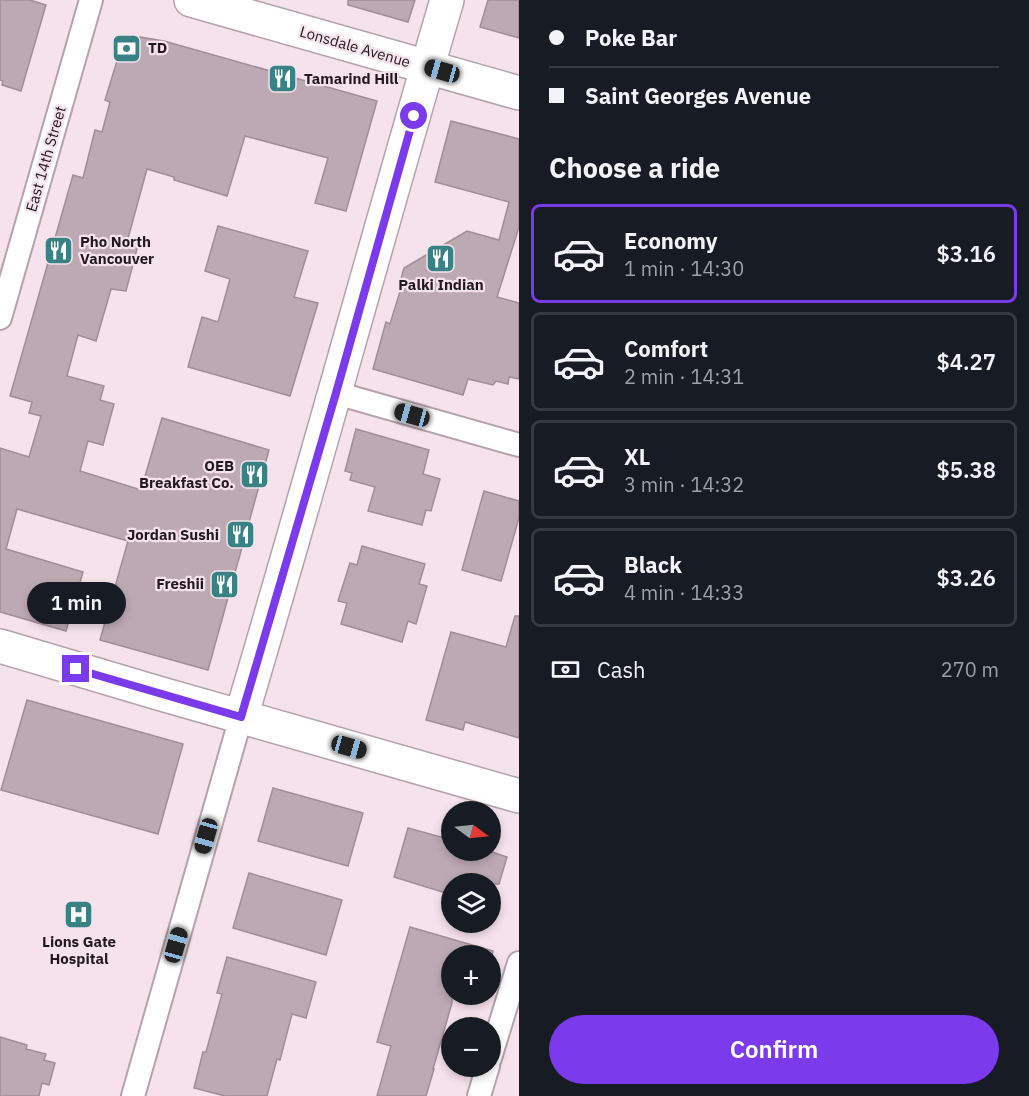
<!DOCTYPE html>
<html lang="en">
<head>
<meta charset="utf-8">
<style>
  :root { --surface:#171b24; --page:#20242c; --text:#f1f3f6; --muted:#9ea1a6; --line:#363941; --accent:#7c3aed }
  body { margin:0; font-family:"IBM Plex Sans",sans-serif; background:var(--page); color:var(--text); height:100vh; display:flex; flex-direction:column; font-size:22px; white-space:nowrap }
  * { box-sizing:border-box; margin:0 }
  p { font-size:20px; color:var(--muted) }
  .icon { flex:none; width:33px; height:33px; fill:none; stroke:currentColor; stroke-width:2; stroke-linecap:round; stroke-linejoin:round }
  .map { position:relative; flex:1; overflow:hidden }
  .panel { display:flex; flex-direction:column; background:var(--surface); width:510px }
  .panel>* { flex:none }
  .guide { display:grid; align-content:center; height:132px; padding:0 30px; background:var(--surface) }
  .needle { width:39px; rotate:105deg }
  .buttons { position:absolute; left:441px; top:801px; display:grid; gap:12px }
  .buttons a { display:grid; place-items:center; width:60px; height:60px; border-radius:50%; background:var(--surface); box-shadow:0 3px 9px #0003; font-size:30px }
  .end { position:absolute; width:27px; height:27px; margin:-14px; border:8px solid #7c3aed; background:#fff; box-shadow:0 0 0 3px #fff }
  .from { border-radius:50% }
  .bubble { position:absolute; height:42px; border-radius:21px; background:var(--surface); box-shadow:0 3px 9px #0003; font-size:20px; font-weight:600; line-height:42px; text-align:center }
  .car { position:absolute; width:18px; height:36px; margin:-18px -9px; border-radius:8px; box-shadow:0 0 4px 2px #0007; background:linear-gradient(#222 24%,#8ab4d8 0 40%,#222 0 76%,#8ab4d8 0 86%,#222 0) }
  .guide b { display:flex; align-items:center; gap:21px; height:57px; font-size:22px }
  .guide b+b { border-top:2px solid var(--line) }
  .guide i { width:15px; height:15px; background:var(--text) }
  ul { padding:0; list-style:none }
  li { display:flex; align-items:center; gap:18px; height:99px; margin:0 12px 9px; padding:0 18px; border:3px solid var(--line); border-radius:9px }
  li div { flex:1 }
  li b { display:block; font-size:22px }
  li em { font-style:normal; font-weight:600 }
  li.current { border-color:var(--accent) }
  li>.icon { width:54px; height:54px; stroke-width:1.5 }
  h2 { padding:0 30px; font-size:27px; line-height:72px }
  .pay { display:flex; align-items:center; gap:15px; height:66px; padding:0 30px; font-size:22px }
  .pay p { margin-inline-start:auto }
  .cta { display:flex; gap:12px; margin-top:auto; padding:12px 30px }
  .cta a { flex:1; height:69px; border-radius:36px; background:var(--accent); color:#fff; font-size:24px; font-weight:600; line-height:69px; text-align:center }
  main { display:flex; flex:1; min-height:0 }
  .map>svg:first-child { display:block }
</style>
</head>
<body>
<main>
<div class="map">
<svg width="519" height="1096" viewBox="0 0 519 1096">
  <rect width="100%" height="100%" fill="#f6e2eb"/>
  <g fill="#bda9b2" stroke="#a08d95" stroke-width="1.5">
    <polygon points="0,0 30,0 46,5 21,91 2,85 3,81 0,80"/>
    <polygon points="348,0 415,0 408,22 348,5"/>
    <polygon points="488,0 519,0 519,38 480,27"/>
    <polygon points="140,37 164,41 377,101 346,211 315,203 328,158 245,136 227,196 174,180 174,177 147,169 127,242 138,245 126,291 111,289 96,341 78,335 67,376 104,386 100,400 114,404 103,445 88,441 80,471 141,490 162,418 269,450 208,670 100,640 128,541 17,509 6,549 83,572 66,631 0,612 0,448 29,457 41,416 29,413 32,402 10,396 73,175 83,178 95,130 102,132 110,102 105,100 121,48"/>
    <polygon points="451,121 519,139 519,227 497,297 519,303 519,379 509,377 508,384 496,381 493,385 468,379 463,395 373,369 386,322 390,324 402,285 400,282 404,268 467,231 499,240 509,202 435,182"/>
    <polygon points="218,226 308,251 294,297 318,303 290,396 188,367 202,317 218,322 230,279 205,271"/>
    <polygon points="356,429 429,450 423,474 440,479 431,511 426,510 422,525 368,511 375,487 350,480 352,473 345,471"/>
    <polygon points="484,491 519,501 519,518 501,581 462,570"/>
    <polygon points="362,546 425,564 419,584 427,586 416,624 408,621 402,642 341,624 347,603 338,601 350,563 357,565"/>
    <polygon points="515,616 519,616 519,738 465,722 463,730 426,720 451,632 506,647"/>
    <polygon points="27,700 183,744 158,834 1,790"/>
    <polygon points="273,788 363,813 348,866 258,841"/>
    <polygon points="408,828 452,840 452,850 486,850 507,857 499,884 452,884 452,895 394,877"/>
    <polygon points="249,873 342,900 326,955 233,928"/>
    <polygon points="410,927 493,951 492,956 452,956 452,1003 433,1069 434,1069 426,1096 377,1096 391,1046 377,1042"/>
    <polygon points="227,957 316,982 306,1018 292,1014 280,1060 277,1059 267,1096 225,1096 194,1088 203,1052 206,1052 222,994 217,993"/>
    <polygon points="0,1037 27,1045 26,1049 46,1054 44,1060 55,1063 49,1085 42,1083 39,1096 0,1096"/>
  </g>
  <g fill="none" stroke-linecap="round" stroke-linejoin="round">
    <defs>
      <g id="street">
        <polyline points="0,318 91,0"/>
        <polyline points="336,393 519,445"/>
        <polyline points="490,1058 519,963"/>
        <polyline points="133,1096 241,717"/>
        <polyline points="479,1096 488,1066"/>
      </g>
      <g id="secondary">
        <polyline points="191,0 519,93"/>
        <polyline points="0,646 158,693 519,796"/>
        <path d="M241 717C312 479 377 238 447 0"/>
      </g>
    </defs>
    <use href="#street" stroke="#b5a2aa" stroke-width="26"/>
    <use href="#secondary" stroke="#b5a2aa" stroke-width="36"/>
    <use href="#street" stroke="#fff" stroke-width="22"/>
    <use href="#secondary" stroke="#fff" stroke-width="33"/>
  </g>
  <g fill="none" stroke-linecap="round" stroke-linejoin="round">
    <polyline stroke="#7c3aed" stroke-width="8" points="76,669 241,717 336,393 414,116"/>
  </g>
  <defs>
    <symbol id="bank-square" viewBox="-11 -11 22 22"><rect x="-9" y="-9" width="18" height="18" rx="4" fill="#388185" stroke="#f6e2eb"/><path d="M-6-4H6V4H-6ZM0-2.3a2.3 2.3 0 1 0 0 4.6a2.3 2.3 0 1 0 0-4.6Z" fill="#fff"/></symbol>
    <symbol id="restaurant-square" viewBox="-11 -11 22 22"><rect x="-9" y="-9" width="18" height="18" rx="4" fill="#388185" stroke="#f6e2eb"/><path d="M-5-6h1v4h1v-4h1v4h1v-4h1v5L-1.5 .5V6h-2V.5L-5-1ZM5-6V6H3V1.5H1.5Q1.5-4 5-6Z" fill="#fff"/></symbol>
    <symbol id="hospital-square" viewBox="-11 -11 22 22"><rect x="-9" y="-9" width="18" height="18" rx="4" fill="#388185" stroke="#f6e2eb"/><path d="M-5-5h3v3.5h4V-5h3V5h-3V1.5h-4V5h-3Z" fill="#fff"/></symbol>
  </defs>
  <g fill-rule="evenodd">
    <use href="#bank-square" x="110" y="32" width="33" height="33"/>
    <use href="#restaurant-square" x="266" y="62" width="33" height="33"/>
    <use href="#restaurant-square" x="42" y="234" width="33" height="33"/>
    <use href="#restaurant-square" x="424" y="242" width="33" height="33"/>
    <use href="#restaurant-square" x="238" y="458" width="33" height="33"/>
    <use href="#restaurant-square" x="224" y="518" width="33" height="33"/>
    <use href="#restaurant-square" x="208" y="568" width="33" height="33"/>
    <use href="#hospital-square" x="62" y="898" width="33" height="33"/>
  </g>
  <g text-anchor="middle" stroke-width="4.5" stroke-linejoin="round" paint-order="stroke">
    <g font-size="15" fill="#211a1d" stroke="#f6e2eb">
      <text transform="translate(355 47) rotate(16)" y="5">Lonsdale Avenue</text>
      <text transform="translate(46 159) rotate(-74)" y="5">East 14th Street</text>
    </g>
    <g font-size="15" font-weight="bold" fill="#211a1d" stroke="#f6e2eb" text-anchor="start">
      <text x="148" y="53">TD</text>
      <text x="304" y="84">Tamarind Hill</text>
      <text x="80" y="247">Pho North<tspan x="80" dy="17">Vancouver</tspan></text>
      <text x="441" y="290" text-anchor="middle">Palki Indian</text>
      <text x="234" y="471" text-anchor="end">OEB<tspan x="234" dy="17">Breakfast Co.</tspan></text>
      <text x="219" y="540" text-anchor="end">Jordan Sushi</text>
      <text x="204" y="589" text-anchor="end">Freshii</text>
      <text x="79" y="947" text-anchor="middle">Lions Gate<tspan x="79" dy="17">Hospital</tspan></text>
    </g>
  </g>
</svg>
<div class="buttons">
<a><svg class="needle" viewBox="-14 -14 28 28"><path d="M0-13l5 13h-10z" fill="#e53935"/><path d="M0 13l5-13h-10z" fill="#9ea1a6"/></svg></a>
<a><svg class="icon" aria-label="layers" viewBox="0 0 24 24"><path d="M12 4l9 5-9 5-9-5zM3 14l9 5 9-5"/></svg></a>
<a>+</a>
<a>−</a>
</div>
<i class="end from" style="left:414px;top:116px"></i>
<i class="end" style="left:76px;top:669px"></i>
<div class="bubble" style="left:27px;top:582px;width:99px">1 min</div>
<i class="car" style="left:442px;top:71px;rotate:286deg"></i>
<i class="car" style="left:412px;top:415px;rotate:286deg"></i>
<i class="car" style="left:349px;top:747px;rotate:106deg"></i>
<i class="car" style="left:206px;top:836px;rotate:196deg"></i>
<i class="car" style="left:176px;top:945px;rotate:16deg"></i>
</div>
<section class="panel">
<div class="guide">
<b><i class="from"></i>Poke Bar</b>
<b><i></i>Saint Georges Avenue</b>
</div>
<h2>Choose a ride</h2>
<ul>
<li class="current"><svg class="icon" aria-label="car" viewBox="0 0 24 24"><path d="M5 17H2v-5l4-1 3-4h7l3 4 3 1v5h-3M9 17h6M6 11h13"/><circle cx="7" cy="17" r="2"/><circle cx="17" cy="17" r="2"/></svg><div><b>Economy</b><p>1 min · 14:30</p></div><em>$3.16</em></li>
<li><svg class="icon" aria-label="car" viewBox="0 0 24 24"><path d="M5 17H2v-5l4-1 3-4h7l3 4 3 1v5h-3M9 17h6M6 11h13"/><circle cx="7" cy="17" r="2"/><circle cx="17" cy="17" r="2"/></svg><div><b>Comfort</b><p>2 min · 14:31</p></div><em>$4.27</em></li>
<li><svg class="icon" aria-label="car" viewBox="0 0 24 24"><path d="M5 17H2v-5l4-1 3-4h7l3 4 3 1v5h-3M9 17h6M6 11h13"/><circle cx="7" cy="17" r="2"/><circle cx="17" cy="17" r="2"/></svg><div><b>XL</b><p>3 min · 14:32</p></div><em>$5.38</em></li>
<li><svg class="icon" aria-label="car" viewBox="0 0 24 24"><path d="M5 17H2v-5l4-1 3-4h7l3 4 3 1v5h-3M9 17h6M6 11h13"/><circle cx="7" cy="17" r="2"/><circle cx="17" cy="17" r="2"/></svg><div><b>Black</b><p>4 min · 14:33</p></div><em>$3.26</em></li>
</ul>
<div class="pay"><svg class="icon" aria-label="cash" viewBox="0 0 24 24"><path d="M3 7h18v10H3z"/><circle cx="12" cy="12" r="2"/></svg>Cash<p>270 m</p></div>
<div class="cta"><a>Confirm</a></div>
</section>
</main>
</body>
</html>
